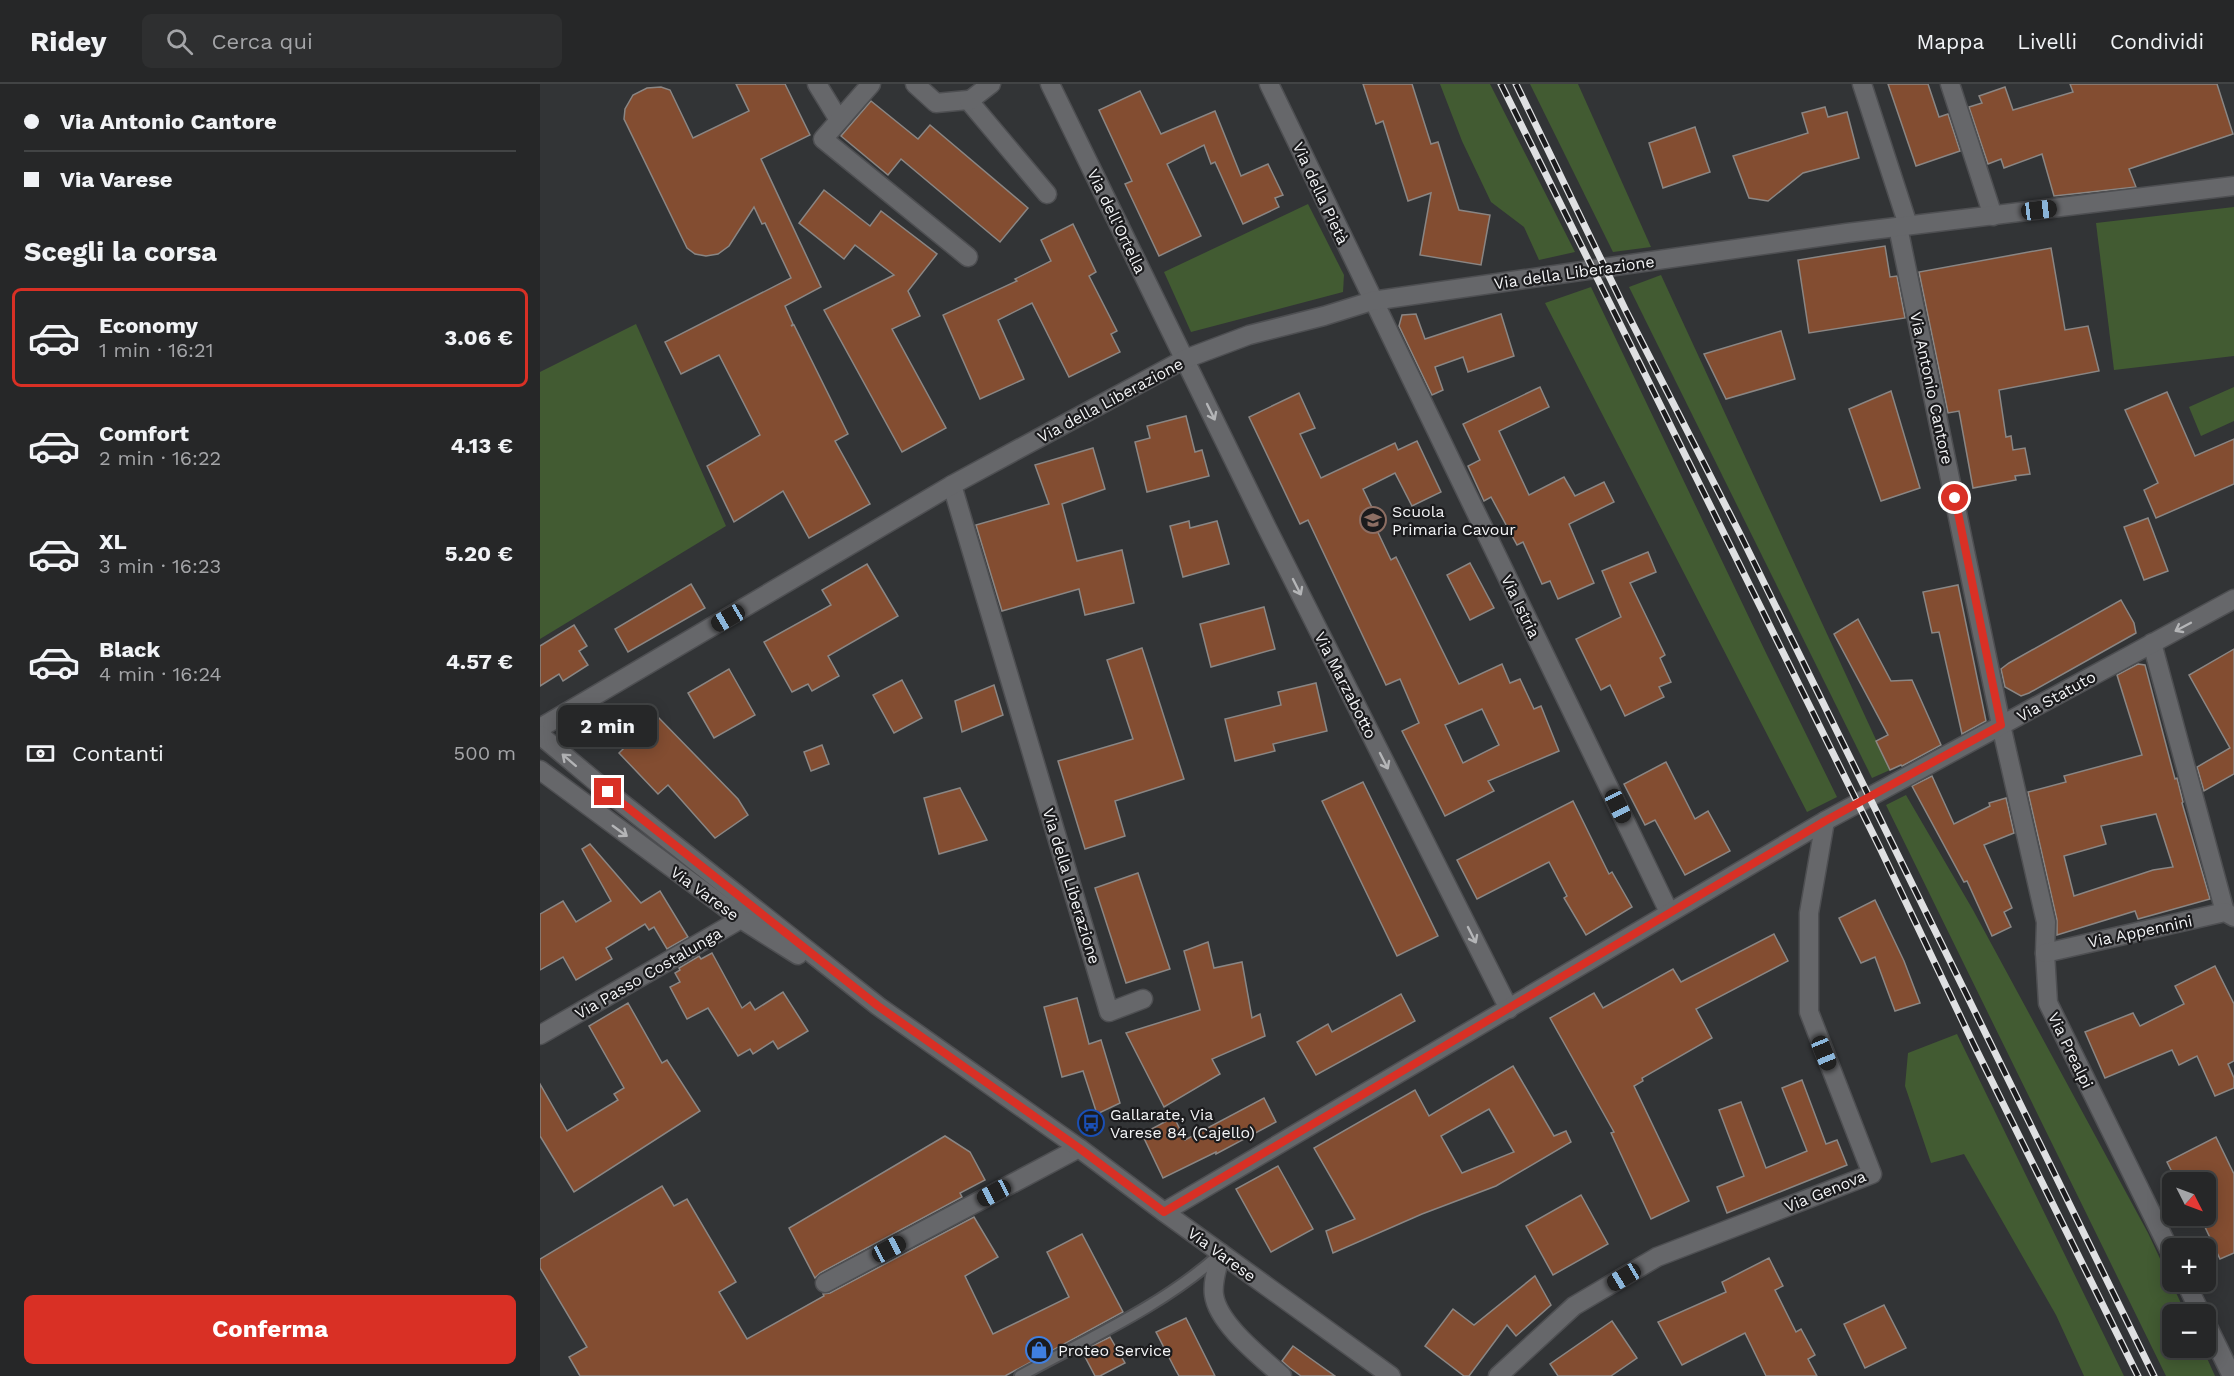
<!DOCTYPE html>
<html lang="it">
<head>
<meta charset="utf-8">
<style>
  :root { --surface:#262728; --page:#2e2f30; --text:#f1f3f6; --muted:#a4a5a8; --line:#424445; --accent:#d93025 }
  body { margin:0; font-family:"Work Sans",sans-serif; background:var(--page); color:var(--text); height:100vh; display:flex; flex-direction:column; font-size:22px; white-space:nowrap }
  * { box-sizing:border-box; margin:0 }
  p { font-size:20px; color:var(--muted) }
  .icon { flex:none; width:33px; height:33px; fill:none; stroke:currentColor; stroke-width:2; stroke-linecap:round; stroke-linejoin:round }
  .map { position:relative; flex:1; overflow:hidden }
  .side { display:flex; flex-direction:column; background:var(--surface); width:540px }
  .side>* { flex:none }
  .banner { display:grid; align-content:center; height:132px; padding:0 24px; background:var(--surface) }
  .needle { width:39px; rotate:132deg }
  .controls { position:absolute; left:1622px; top:1088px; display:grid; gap:12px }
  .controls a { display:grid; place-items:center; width:54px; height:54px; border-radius:9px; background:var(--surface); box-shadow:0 3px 15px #0003,0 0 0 2px var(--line); font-size:30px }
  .end { position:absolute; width:27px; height:27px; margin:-14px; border:8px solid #d93025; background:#fff; box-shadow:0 0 0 3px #fff }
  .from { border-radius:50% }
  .bubble { position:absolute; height:42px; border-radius:9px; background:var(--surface); box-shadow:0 3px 15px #0003,0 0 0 2px var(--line); font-size:20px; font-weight:700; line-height:42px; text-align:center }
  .car { position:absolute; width:18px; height:36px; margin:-18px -9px; border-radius:8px; box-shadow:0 0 4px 2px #0007; background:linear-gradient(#222 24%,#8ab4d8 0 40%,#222 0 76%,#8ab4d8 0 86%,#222 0) }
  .banner b { display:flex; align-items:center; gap:21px; height:57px; font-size:22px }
  .banner b+b { border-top:2px solid var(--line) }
  .banner i { width:15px; height:15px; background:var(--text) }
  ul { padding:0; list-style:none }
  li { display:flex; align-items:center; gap:18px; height:99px; margin:0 12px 9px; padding:0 12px; border:3px solid transparent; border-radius:9px }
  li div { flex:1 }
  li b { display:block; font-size:22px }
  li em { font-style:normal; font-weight:700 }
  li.on { border-color:var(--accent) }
  li>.icon { width:54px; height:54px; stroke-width:1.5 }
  h2 { padding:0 24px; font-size:27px; line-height:72px }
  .pay { display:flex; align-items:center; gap:15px; height:66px; padding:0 24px; font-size:22px }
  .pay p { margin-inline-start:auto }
  .primary-button { display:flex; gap:12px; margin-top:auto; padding:12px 24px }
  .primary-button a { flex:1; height:69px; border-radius:9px; background:var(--accent); color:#fff; font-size:24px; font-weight:700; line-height:69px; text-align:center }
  header { display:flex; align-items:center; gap:36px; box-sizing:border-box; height:84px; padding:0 30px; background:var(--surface); border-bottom:2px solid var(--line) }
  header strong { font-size:28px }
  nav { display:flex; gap:33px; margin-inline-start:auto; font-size:21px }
  .search { width:420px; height:54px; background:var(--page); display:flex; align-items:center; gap:15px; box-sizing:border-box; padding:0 21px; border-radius:9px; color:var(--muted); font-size:22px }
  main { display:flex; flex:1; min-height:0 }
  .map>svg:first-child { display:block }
</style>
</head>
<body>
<header>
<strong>Ridey</strong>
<div class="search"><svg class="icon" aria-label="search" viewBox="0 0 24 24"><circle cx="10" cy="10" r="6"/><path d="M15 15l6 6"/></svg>Cerca qui</div>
<nav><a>Mappa</a><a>Livelli</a><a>Condividi</a></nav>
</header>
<main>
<section class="side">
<div class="banner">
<b><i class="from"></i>Via Antonio Cantore</b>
<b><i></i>Via Varese</b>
</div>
<h2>Scegli la corsa</h2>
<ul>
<li class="on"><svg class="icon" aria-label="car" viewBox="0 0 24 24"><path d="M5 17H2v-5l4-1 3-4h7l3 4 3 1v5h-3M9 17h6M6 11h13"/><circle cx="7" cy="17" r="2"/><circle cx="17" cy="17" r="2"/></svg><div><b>Economy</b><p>1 min · 16:21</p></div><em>3.06 €</em></li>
<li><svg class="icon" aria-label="car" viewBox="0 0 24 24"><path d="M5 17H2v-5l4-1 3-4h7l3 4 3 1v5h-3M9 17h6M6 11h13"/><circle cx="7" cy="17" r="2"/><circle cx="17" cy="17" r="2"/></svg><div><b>Comfort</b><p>2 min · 16:22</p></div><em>4.13 €</em></li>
<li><svg class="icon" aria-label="car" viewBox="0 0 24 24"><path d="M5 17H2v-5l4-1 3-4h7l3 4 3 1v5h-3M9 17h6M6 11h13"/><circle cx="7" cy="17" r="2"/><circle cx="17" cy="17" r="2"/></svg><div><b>XL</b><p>3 min · 16:23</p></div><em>5.20 €</em></li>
<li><svg class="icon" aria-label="car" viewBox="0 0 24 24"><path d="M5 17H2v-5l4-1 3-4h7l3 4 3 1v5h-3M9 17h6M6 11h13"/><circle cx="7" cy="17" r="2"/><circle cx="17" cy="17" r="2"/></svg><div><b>Black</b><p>4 min · 16:24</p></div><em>4.57 €</em></li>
</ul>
<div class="pay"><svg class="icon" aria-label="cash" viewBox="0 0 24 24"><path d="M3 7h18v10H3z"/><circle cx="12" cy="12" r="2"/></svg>Contanti<p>500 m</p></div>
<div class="primary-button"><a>Conferma</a></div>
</section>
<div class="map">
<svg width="1694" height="1292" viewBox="0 0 1694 1292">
  <rect width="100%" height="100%" fill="#323436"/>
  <g fill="#425b32">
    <polygon points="900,0 950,0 1035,168 999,176 984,143 951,118 922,57"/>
    <polygon points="990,0 1038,0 1111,163 1073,168"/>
    <polygon points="768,120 804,191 803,208 651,248 624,188"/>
    <polygon points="1694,123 1694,272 1574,286 1556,139"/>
    <polygon points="1121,191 1350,686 1332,694 1089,203"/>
    <polygon points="1051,203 1227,571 1297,713 1267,728 1005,219"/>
    <polygon points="96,240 186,442 0,555 0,288"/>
    <polygon points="1694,303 1694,337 1661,352 1649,323"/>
    <polygon points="1366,711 1433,826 1608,1149 1646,1230 1632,1230 1632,1263 1662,1263 1675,1292 1626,1292 1346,721"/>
    <polygon points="1417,950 1584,1292 1544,1292 1516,1231 1424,1070 1391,1079 1365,1002 1368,969"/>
  </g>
  <g fill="#834d31" stroke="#8a8684" stroke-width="1.5" fill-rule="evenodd">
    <polygon points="196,0 245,0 270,51 221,75 281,203 245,222 253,240 251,242 254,241 308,350 295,357 330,420 269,454 243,407 194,438 167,382 220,351 179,271 141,290 125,258 251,194 225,139 222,140 214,123 189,162 178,170 166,172 155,170 147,164 84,35 85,25 93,11 107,4 121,3 130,6 153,54 209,27"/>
    <polygon points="823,0 872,0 891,60 898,58 919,126 950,131 941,181 880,171 891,109 868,117 843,37 836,40"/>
    <polygon points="1348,0 1388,0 1399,33 1408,30 1420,67 1376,82"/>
    <polygon points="1530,0 1677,0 1693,50 1589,85 1596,103 1514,112 1502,70 1464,84 1461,75 1448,80 1429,23 1442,19 1439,12 1465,3 1473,26 1533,8"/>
    <polygon points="600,7 621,50 675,27 701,92 728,80 743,111 735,114 739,123 703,140 675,78 671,80 664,61 627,80 661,152 619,172 585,100 592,97 559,26"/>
    <polygon points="331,17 378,55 390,41 488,124 460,158 361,75 348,91 301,52"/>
    <polygon points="1285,23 1288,33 1307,28 1319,74 1263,89 1228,117 1209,114 1193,72 1268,49 1262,29"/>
    <polygon points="1155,43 1170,88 1123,104 1109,59"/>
    <polygon points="284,106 330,142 341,127 397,170 368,207 380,232 352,245 406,344 362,368 284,226 354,191 315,161 304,175 259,139"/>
    <polygon points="533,140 556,188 549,192 577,247 571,250 580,268 529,293 492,219 458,236 484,295 440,315 403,231 477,197 475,195 511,177 501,156"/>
    <polygon points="1345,162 1350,193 1357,192 1365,234 1269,249 1258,176"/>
    <polygon points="1511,164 1525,246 1548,242 1559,287 1459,306 1466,353 1471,352 1473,366 1485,364 1490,390 1475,392 1476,396 1433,404 1419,327 1408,329 1379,188"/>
    <polygon points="876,230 885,255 961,230 974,272 928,288 923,273 895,283 903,306 892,311 859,242 862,231"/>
    <polygon points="1241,247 1255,295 1186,315 1164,270"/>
    <polygon points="1000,303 1009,323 959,347 989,411 1024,393 1035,412 1064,398 1074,418 1029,440 1054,499 1018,515 1010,497 1002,500 983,458 977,461 951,413 944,417 928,382 940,376 923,340"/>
    <polygon points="1351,307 1380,404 1341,417 1309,325"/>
    <polygon points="1627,308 1655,372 1694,355 1694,400 1616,434 1604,406 1618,399 1585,326"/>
    <path d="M759 309 775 344 760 350 781 394 855 359 858 366 877 357 901 408 872 422 855 389 823 405 839 438 834 440 851 476 856 473 919 600 962 580 970 599 980 595 994 625 1001 622 1019 667 948 697 954 707 905 732 862 647 879 639 860 595 846 601 768 436 760 440 709 333ZM942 625 959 661 923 679 905 641Z"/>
    <polygon points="646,332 655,368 662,366 669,392 607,408 595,358 610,354 607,342"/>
    <polygon points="553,364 565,405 522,420 537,477 582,466 594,519 545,531 539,505 462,527 436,441 509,420 495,381"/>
    <polygon points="1608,434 1628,487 1604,496 1584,443"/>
    <polygon points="649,437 650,444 677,437 689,480 643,493 630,442"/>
    <polygon points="1108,468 1116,488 1090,499 1125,571 1120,574 1131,598 1119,603 1124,613 1085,632 1070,601 1061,606 1036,555 1081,533 1062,487"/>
    <polygon points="930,479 954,524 930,536 907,491"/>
    <polygon points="327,480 358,532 288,572 299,592 272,607 268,600 252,608 224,558 291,521 282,506"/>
    <polygon points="151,500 165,524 88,568 75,545"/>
    <polygon points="1418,501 1446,637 1422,650 1399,548 1392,549 1383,508"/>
    <polygon points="1581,516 1594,539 1596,549 1489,609 1481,612 1465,603 1461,585 1469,579"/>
    <polygon points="724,523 735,565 671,583 660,540"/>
    <polygon points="1318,535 1351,597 1372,596 1401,661 1362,682 1361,681 1350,686 1336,657 1348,651 1294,550"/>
    <polygon points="34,541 47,562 39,567 48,581 23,597 19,590 0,602 0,562"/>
    <polygon points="602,564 644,695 575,717 585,752 545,765 518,677 593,655 567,576"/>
    <polygon points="1694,565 1694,690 1664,707 1657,683 1690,664 1649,591"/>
    <path d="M1598 580 1605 581 1635 695 1637 694 1643 718 1642 719 1670 815 1598 835 1595 827 1517 851V836L1488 708 1526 698 1524 692 1602 671 1577 591ZM1616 730 1633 783 1613 786 1534 812 1524 772 1566 760 1561 742Z"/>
    <polygon points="189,585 215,631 174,654 148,609"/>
    <polygon points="362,596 382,634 354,649 333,611"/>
    <polygon points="776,599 787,647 733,660 735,667 695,677 685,635 741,621 738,608"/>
    <polygon points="454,601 463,631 422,648 415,617"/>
    <polygon points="117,632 198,715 208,731 175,754 128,701 118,710 79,669"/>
    <polygon points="282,661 289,680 271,687 264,668"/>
    <polygon points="1126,678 1155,735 1168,727 1190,767 1145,791 1115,736 1105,741 1084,700"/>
    <polygon points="1392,692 1414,740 1450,722 1449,719 1466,714 1474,749 1444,761 1472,824 1464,828 1471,843 1452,852 1427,797 1424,798 1372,702"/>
    <polygon points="823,698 898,852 857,872 782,717"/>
    <polygon points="420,704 447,756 399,770 384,714"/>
    <polygon points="1033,717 1069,790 1072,788 1092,823 1046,851 1024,814 1027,812 1009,778 937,815 917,776"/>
    <polygon points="50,760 101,819 120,807 148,853 127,865 114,843 109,846 105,840 66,864 72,875 36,896 23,873 0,886 0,830 23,817 36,838 71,817 42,765"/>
    <polygon points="598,789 630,885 586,899 555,804"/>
    <polygon points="1335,816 1364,877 1380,919 1355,927 1335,873 1321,879 1299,834"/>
    <polygon points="1234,850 1248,877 1156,925 1172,954 1102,994 1103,997 1094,1002 1149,1117 1111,1135 1071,1049 1074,1048 1010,934 1054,909 1063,924 1133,885 1141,898"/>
    <polygon points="668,858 674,884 702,878 712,934 720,930 725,952 672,975 680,990 624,1023 586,949 660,926 644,867"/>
    <polygon points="172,869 202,924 210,918 215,926 243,908 268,947 238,965 233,957 213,970 210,965 198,972 168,924 147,935 130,903 140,898 135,889 140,886 139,884 159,872 161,875"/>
    <polygon points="1675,882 1694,920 1694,977 1688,980 1694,994 1694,1004 1675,1012 1657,972 1639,981 1632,966 1565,994 1545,948 1593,929 1600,942 1644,920 1635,902"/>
    <polygon points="861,910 875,937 776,991 757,958 788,940 792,948"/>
    <polygon points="537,914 549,960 561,956 580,1019 557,1030 543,987 522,993 504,923"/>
    <polygon points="88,919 122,979 127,976 160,1027 34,1108 0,1052 0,1000 27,1047 78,1016 74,1010 84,1004 49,942"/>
    <path d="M973 982 1014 1052 1026 1047 1031 1058 956 1102 882 1130 793 1169 786 1147 815 1135 774 1064 875 1006 889 1032ZM949 1025 974 1068 922 1089 901 1052Z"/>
    <polygon points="1262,996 1286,1060 1297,1056 1307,1081 1187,1129 1177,1103 1204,1092 1179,1026 1201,1018 1226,1084 1267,1067 1242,1004"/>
    <polygon points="724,1014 736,1038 676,1070 676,1068 623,1094 602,1050 634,1033 645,1056"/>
    <polygon points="405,1052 430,1068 445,1096 420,1109 422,1113 280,1189 275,1194 249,1144"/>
    <polygon points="1676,1053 1694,1090 1694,1169 1680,1175 1665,1143 1665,1098 1637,1098 1627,1078"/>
    <polygon points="738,1082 773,1145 731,1168 696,1105"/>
    <polygon points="122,1102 134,1122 147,1115 196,1198 179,1208 207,1255 284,1212 283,1210 290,1209 434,1133 458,1173 425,1192 453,1250 529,1213 507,1168 542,1150 583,1228 465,1292 40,1292 29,1273 47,1263 0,1184 0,1175"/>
    <polygon points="1041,1111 1068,1160 1013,1191 986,1142"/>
    <polygon points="1229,1174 1243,1202 1235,1206 1256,1248 1261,1245 1275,1271 1268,1275 1277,1292 1226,1292 1205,1249 1142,1281 1118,1238 1186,1208 1182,1198"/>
    <polygon points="995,1192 1011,1221 976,1252 967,1241 929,1292 924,1292 885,1262 913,1225 934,1241"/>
    <polygon points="1344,1221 1366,1264 1325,1284 1304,1240"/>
    <polygon points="646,1234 675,1292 639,1292 635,1285 616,1248"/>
    <polygon points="1072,1237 1097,1274 1071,1292 1018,1292 1010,1280"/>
    <polygon points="570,1253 585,1279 560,1292 555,1292 542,1267"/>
    <polygon points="753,1262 795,1292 761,1292 750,1284 742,1277"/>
  </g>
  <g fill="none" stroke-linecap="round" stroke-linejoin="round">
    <defs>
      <path id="lane" d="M480 1292C547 1255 621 1223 679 1171"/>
      <g id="street">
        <polyline points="277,0 299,36"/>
        <polyline points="331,0 283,55 428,173"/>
        <polyline points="375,0 396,19 428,16 507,110"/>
        <polyline points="510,0 727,444 969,925"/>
        <polyline points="729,0 1129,828"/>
        <polyline points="1322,0 1368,141"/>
        <polyline points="1410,0 1453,132"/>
        <polyline points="429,17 451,0"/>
        <polyline points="1358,143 1461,641 1506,838 1505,869 1508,919 1632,1171"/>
        <polyline points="412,401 569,928 603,915"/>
        <polyline points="1612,559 1685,828"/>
        <polyline points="1505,869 1685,828 1694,833"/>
        <polyline points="0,951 201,835 212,825"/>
        <polyline points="624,1128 1285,737 1694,515"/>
        <path d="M681 1169C678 1182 672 1197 674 1211 678 1240 721 1273 742 1292"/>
        <polyline points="1645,1197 1661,1230"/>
        <polyline points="285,1199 539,1064"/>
        <polyline points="1665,1237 1692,1292"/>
        <polyline points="958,1292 1034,1222 1117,1173 1332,1090 1269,928 1269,829 1285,737"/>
      </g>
      <g id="secondary">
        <polyline points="0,644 412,401 645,275 709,251 784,232 832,217 1307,149 1694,102"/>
        <polyline points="0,651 68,708 338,922 539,1064 624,1128 851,1292"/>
        <polyline points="0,686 201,835 258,871"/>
      </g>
    </defs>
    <use href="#lane" stroke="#4e4f52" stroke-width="14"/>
    <use href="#street" stroke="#4e4f52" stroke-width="21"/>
    <use href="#secondary" stroke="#4e4f52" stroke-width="21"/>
    <use href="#lane" stroke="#66676a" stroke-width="10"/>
    <use href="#street" stroke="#66676a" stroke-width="18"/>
    <use href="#secondary" stroke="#66676a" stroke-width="18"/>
    <defs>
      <g id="rail">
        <polyline points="961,0 1340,764 1433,959 1598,1292"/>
        <polyline points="976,0 1085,225 1201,452 1614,1292"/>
      </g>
    </defs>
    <use href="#rail" stroke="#dfe0e2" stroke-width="7"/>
    <use href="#rail" stroke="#1b1b1d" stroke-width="4.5" stroke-dasharray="14" stroke-linecap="butt"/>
  </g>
  <defs><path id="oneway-shaft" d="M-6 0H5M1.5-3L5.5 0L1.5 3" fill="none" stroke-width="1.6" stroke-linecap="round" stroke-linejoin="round" transform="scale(1.5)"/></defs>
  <g stroke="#b4b5b7">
    <use href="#oneway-shaft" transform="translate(671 328) rotate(64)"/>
    <use href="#oneway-shaft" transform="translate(757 503) rotate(63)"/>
    <use href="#oneway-shaft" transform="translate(1643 543) rotate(152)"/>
    <use href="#oneway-shaft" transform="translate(29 676) rotate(-139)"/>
    <use href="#oneway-shaft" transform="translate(844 677) rotate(63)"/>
    <use href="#oneway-shaft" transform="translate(80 747) rotate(36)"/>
    <use href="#oneway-shaft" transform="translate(932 851) rotate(63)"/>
  </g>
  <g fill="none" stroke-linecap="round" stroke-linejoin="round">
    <polyline stroke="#d93025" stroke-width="8" points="68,708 338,922 539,1064 624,1128 1285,737 1461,641 1415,414"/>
  </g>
  <defs>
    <symbol id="school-ring" viewBox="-11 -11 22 22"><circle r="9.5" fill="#1b1b1d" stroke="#8d6e63" stroke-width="1.5"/><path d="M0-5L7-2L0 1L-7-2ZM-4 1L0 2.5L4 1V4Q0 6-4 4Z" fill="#8d6e63"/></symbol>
    <symbol id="bus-ring" viewBox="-11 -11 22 22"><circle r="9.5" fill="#1b1b1d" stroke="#1a4fb4" stroke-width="1.5"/><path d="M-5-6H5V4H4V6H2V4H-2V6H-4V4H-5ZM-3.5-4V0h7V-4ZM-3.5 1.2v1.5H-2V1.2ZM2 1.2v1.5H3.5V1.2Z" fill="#1a4fb4"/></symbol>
    <symbol id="shop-ring" viewBox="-11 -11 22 22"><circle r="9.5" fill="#1b1b1d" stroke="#3f7fe0" stroke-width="1.5"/><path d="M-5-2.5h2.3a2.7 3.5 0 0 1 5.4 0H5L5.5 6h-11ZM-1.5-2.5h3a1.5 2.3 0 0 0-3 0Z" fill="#3f7fe0"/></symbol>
  </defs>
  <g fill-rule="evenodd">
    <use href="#school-ring" x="818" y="421" width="30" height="30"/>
    <use href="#bus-ring" x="536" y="1024" width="30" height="30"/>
    <use href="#shop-ring" x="484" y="1251" width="30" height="30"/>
  </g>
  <g text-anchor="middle" stroke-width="4.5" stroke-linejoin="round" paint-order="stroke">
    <g font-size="16" fill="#f3f4f6" stroke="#1b1b1d">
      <text transform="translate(781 109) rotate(65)" y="6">Via della Pietà</text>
      <text transform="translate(577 137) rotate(64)" y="6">Via dell'Ortella</text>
      <text transform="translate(1034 188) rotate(-8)" y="6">Via della Liberazione</text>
      <text transform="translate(1392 304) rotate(78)" y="6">Via Antonio Cantore</text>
      <text transform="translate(570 316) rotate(-28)" y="6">Via della Liberazione</text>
      <text transform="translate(981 522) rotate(64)" y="6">Via Istria</text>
      <text transform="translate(806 601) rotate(63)" y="6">Via Marzabotto</text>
      <text transform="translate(1516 612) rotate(-29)" y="6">Via Statuto</text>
      <text transform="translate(532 802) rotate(73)" y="6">Via della Liberazione</text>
      <text transform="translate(165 809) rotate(36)" y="6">Via Varese</text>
      <text transform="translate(1600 847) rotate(-12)" y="6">Via Appennini</text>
      <text transform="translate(108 889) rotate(-30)" y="6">Via Passo Costalunga</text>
      <text transform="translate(1531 966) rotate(64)" y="6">Via Prealpi</text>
      <text transform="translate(1285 1107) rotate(-22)" y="6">Via Genova</text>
      <text transform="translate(682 1170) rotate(36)" y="6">Via Varese</text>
    </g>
    <g font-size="16" fill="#f3f4f6" stroke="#1b1b1d" text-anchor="start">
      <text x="852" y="433">Scuola<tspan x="852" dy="18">Primaria Cavour</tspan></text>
      <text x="570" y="1036">Gallarate, Via<tspan x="570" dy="18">Varese 84 (Cajello)</tspan></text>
      <text x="518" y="1272">Proteo Service</text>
    </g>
  </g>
</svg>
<div class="controls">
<a><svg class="needle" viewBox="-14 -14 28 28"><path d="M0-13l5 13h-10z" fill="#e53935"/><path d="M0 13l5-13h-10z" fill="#a4a5a8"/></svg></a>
<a>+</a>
<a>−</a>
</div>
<i class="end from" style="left:1415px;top:414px"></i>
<i class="end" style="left:68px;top:708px"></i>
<div class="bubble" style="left:18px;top:621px;width:99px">2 min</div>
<i class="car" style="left:1499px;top:126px;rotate:83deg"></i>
<i class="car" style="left:188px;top:534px;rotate:240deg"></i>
<i class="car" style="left:1078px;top:722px;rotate:154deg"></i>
<i class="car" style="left:1284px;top:969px;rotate:158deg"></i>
<i class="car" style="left:454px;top:1109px;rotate:242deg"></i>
<i class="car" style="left:349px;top:1165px;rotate:62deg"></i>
<i class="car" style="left:1084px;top:1193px;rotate:239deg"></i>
</div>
</main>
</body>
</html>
